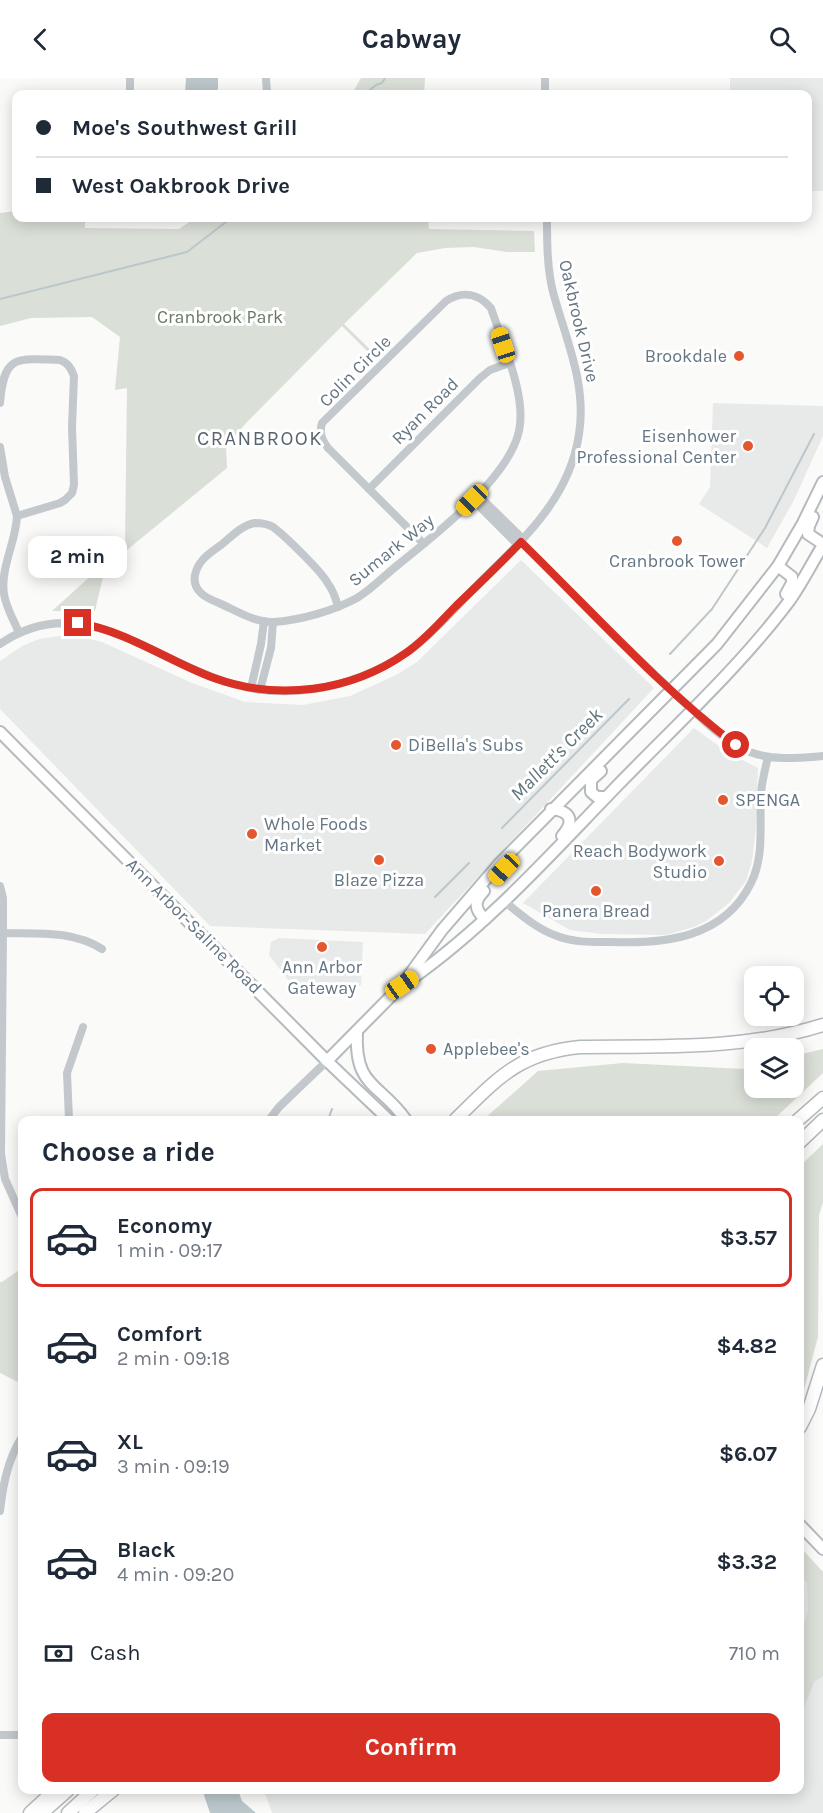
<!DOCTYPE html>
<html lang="en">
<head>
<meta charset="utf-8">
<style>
  :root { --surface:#fff; --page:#f2f2f3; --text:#1f2937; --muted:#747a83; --line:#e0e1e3; --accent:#d93025 }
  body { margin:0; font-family:Karla,sans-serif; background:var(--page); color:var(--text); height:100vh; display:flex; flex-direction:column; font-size:22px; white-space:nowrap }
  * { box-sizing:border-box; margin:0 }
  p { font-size:20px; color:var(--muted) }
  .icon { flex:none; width:33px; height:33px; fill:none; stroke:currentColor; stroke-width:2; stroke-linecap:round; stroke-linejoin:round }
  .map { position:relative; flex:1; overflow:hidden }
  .drawer { position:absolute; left:18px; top:1038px; width:786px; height:678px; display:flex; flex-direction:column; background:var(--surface); border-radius:12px; box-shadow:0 3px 15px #0003 }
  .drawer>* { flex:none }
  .hud { position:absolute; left:12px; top:12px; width:800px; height:132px; border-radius:12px; box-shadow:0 3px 15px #0003; display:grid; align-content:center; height:132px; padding:0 24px; background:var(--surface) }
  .tools { position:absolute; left:744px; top:888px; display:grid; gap:12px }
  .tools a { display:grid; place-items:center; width:60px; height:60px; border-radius:12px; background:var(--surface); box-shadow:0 3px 15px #0003; font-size:30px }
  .end { position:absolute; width:27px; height:27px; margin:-14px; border:8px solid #d93025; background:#fff; box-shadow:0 0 0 3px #fff }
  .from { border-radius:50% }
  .bubble { position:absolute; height:42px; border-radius:12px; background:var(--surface); box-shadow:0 3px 15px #0003; font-size:20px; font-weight:700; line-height:42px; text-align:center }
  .car { position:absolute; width:18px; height:36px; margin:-18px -9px; border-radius:8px; box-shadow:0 0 4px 2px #0007; background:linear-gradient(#f5c518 24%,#345 0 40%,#f5c518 0 76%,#345 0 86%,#f5c518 0) }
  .hud b { display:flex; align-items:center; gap:21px; height:57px; font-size:22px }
  .hud b+b { border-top:2px solid var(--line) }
  .hud i { width:15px; height:15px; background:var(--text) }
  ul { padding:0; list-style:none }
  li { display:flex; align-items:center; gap:18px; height:99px; margin:0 12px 9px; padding:0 12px; border:3px solid transparent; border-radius:12px }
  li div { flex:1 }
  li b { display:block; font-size:22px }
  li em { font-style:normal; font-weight:700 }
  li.selected { border-color:var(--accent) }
  li>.icon { width:54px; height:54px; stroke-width:1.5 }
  h2 { padding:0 24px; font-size:27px; line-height:72px }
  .pay { display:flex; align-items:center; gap:15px; height:66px; padding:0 24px; font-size:22px }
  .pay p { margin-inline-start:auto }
  .action { display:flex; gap:12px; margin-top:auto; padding:12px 24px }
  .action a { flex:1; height:69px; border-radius:12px; background:var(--accent); color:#fff; font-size:24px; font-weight:700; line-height:69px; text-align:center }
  header { display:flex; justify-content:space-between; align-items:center; height:78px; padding:0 24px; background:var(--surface); font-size:27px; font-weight:700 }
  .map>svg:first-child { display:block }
</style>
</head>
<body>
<header><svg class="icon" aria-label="back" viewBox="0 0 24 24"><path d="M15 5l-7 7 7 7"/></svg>Cabway<svg class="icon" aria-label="search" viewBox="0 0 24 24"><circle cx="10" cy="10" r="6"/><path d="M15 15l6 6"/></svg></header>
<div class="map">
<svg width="823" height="1735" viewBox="0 0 823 1735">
  <rect width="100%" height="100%" fill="#fafaf8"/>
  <g fill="#e8e9e9">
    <polygon points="730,0 823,0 823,113 807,113 807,16 730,16"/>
    <polygon points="713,325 823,328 823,358 794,422 767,470 699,426 710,409"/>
    <polygon points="521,482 654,610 425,856 210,848 0,631 0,583 22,568 39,561 59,558 78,558 102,564 192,605 245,624 303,627 350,618 396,597 417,584"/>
    <polygon points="694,650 727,674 758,690 756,751 752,783 746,803 729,825 706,843 694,849 666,857 602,856 570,852 523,825"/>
    <polygon points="279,860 363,864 361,907 351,914 337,917 299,916 269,877 271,864"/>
    <polygon points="800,1469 823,1494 823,1735 272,1735 264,1712 800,1712"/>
  </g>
  <g fill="#dadfd7">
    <polygon points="361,0 425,0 424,16 349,16 353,14"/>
    <polygon points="16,133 16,140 85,140 85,150 179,151 195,140 428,140 429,151 534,153 535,174 507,174 474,169 445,170 417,175 344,246 379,280 376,282 342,248 246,345 226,369 227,390 105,490 95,533 52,533 125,467 127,310 115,312 120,259 92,239 31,240 0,248 0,135"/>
    <polygon points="823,971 823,995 773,1042 483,1042 538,993 623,985 745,991 754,989 754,1010 794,1010 794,978"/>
    <polygon points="823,1066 823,1124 819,1137 818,1259 800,1326 800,1088"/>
    <polygon points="22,1190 22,1306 0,1295 0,1204 2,1204"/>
    <polygon points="800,1469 823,1494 823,1598 814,1604 800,1640 800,1560 808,1532 807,1505 800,1496"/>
  </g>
  <g fill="#bbc7cb">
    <polygon points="186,0 218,0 218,10 216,16 185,16"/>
    <polygon points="206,1712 238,1712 242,1723 256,1735 210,1735 204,1717"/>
  </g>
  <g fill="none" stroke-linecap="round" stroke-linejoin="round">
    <g stroke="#bbc7cb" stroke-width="2">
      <polyline points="365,16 376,7 382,5 385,0"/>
      <polyline points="0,221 187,174 231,140"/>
      <polyline points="670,576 712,531 765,450 814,356"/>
      <polyline points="502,750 629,621"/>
      <polyline points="435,819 469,785"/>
      <polyline points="328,1042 332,1031"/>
    </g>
    <defs>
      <g id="major">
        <polyline points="813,439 809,448 808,456 823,466"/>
        <polyline points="778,488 792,499 792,505 786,516"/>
        <polyline points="0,654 327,983 389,1042"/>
        <polyline points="601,693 591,702 591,714 597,719 606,719"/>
        <path d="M551 731C571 733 575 743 562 758"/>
        <path d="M484 813C474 823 474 831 485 841"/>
        <path d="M410 902C487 848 551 776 616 709 675 648 739 590 790 522 802 505 812 485 823 467"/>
        <path d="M357 953C354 1010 379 1004 406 1042"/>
        <polyline points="327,983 402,907 442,852 499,786 717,566 778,488 803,445 823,404"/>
        <polyline points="800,1447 823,1471"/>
      </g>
      <g id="highway">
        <path d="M455 1042C497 1001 518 975 580 969 661 968 744 972 823 947"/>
        <polyline points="798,1042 823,1020"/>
        <polyline points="800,1064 823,1042"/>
        <polyline points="800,1349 809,1331 823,1287"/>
        <polyline points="30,1735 55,1712"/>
        <polyline points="42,1735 68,1712"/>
        <polyline points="68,1735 93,1712"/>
        <polyline points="85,1735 113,1712"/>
      </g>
    </defs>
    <use href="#major" stroke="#b5babe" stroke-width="14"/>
    <use href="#highway" stroke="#b4b9bd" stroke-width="15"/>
    <g stroke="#c3c8cc" stroke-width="8">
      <polyline points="130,0 130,16"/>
      <polyline points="266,0 267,16"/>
      <polyline points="545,0 545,16"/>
      <path d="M0 325C4 275 17 281 60 282 68 285 71 290 74 298L72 349 74 407 72 415 65 422 60 425 17 438 5 399 0 369"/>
      <polyline points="369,411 480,300 490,292 509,285"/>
      <polyline points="477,416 523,461"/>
      <polyline points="472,421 518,467"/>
      <path d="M17 438C16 464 0 490 4 516 6 530 14 542 19 555"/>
      <path d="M521 464C571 514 620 564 671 612 695 634 720 662 750 674 773 683 799 680 823 678"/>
      <path d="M338 529C336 520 332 511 327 504 320 492 284 457 273 449 268 446 261 445 255 445 242 447 231 459 221 467 210 475 198 482 195 497 192 513 206 520 219 525 235 532 255 545 274 544 301 542 333 533 357 520 372 511 385 497 399 486 436 456 509 400 519 353 527 318 502 264 491 230 479 216 463 212 446 223L322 345C319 355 322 362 328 370L424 466"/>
      <path d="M0 566C83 509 154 584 233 606 284 621 341 612 388 586 425 566 453 532 482 502 525 460 570 419 579 356 587 306 566 262 553 214 547 190 547 164 547 140"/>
      <polyline points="251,610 261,566 264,543"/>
      <polyline points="260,612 271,570 273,544"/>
      <polyline points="0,808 3,820 3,855 1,1076 5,1101 22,1139"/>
      <path d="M504 823C521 837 537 851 557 858 575 865 594 864 612 864 665 866 724 860 751 805 765 777 759 745 761 715 762 703 765 691 768 679"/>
      <path d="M3 855C37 856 72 852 102 871"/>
      <polyline points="69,1042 67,995 83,949"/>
      <polyline points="269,1042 279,1029 327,983"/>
      <path d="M0 1433C3 1406 8 1381 22 1359"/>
      <polyline points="0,1657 22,1657"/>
    </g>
    <use href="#major" stroke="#fff" stroke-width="10"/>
    <use href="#highway" stroke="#fff" stroke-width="12"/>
  </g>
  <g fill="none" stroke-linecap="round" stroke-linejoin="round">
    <path stroke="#d93025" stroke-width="8" d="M78 545C127 553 168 583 214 600 278 623 350 614 406 575 425 562 440 544 456 528 478 507 500 486 521 464 591 532 657 607 736 667"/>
  </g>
  <g fill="#e4572e" stroke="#fff" stroke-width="2">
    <circle cx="739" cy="278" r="6"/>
    <circle cx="748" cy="368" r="6"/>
    <circle cx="677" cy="463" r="6"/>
    <circle cx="396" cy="667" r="6"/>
    <circle cx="723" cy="722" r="6"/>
    <circle cx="252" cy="756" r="6"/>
    <circle cx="379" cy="782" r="6"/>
    <circle cx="719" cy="783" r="6"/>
    <circle cx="596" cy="813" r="6"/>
    <circle cx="322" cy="869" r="6"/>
    <circle cx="431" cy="971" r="6"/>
  </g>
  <g text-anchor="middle" stroke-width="6" stroke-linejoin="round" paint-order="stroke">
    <g font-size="18" fill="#687a64" stroke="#fff">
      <text x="220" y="245">Cranbrook Park</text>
    </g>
    <g font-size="18" fill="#657683" stroke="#fff">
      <text transform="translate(579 243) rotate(77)" y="6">Oakbrook Drive</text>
      <text transform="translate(355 293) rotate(-45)" y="6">Colin Circle</text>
      <text transform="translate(425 333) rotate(-45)" y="6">Ryan Road</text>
      <text transform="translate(391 472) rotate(-39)" y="6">Sumark Way</text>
      <text transform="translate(194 848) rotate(45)" y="6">Ann Arbor-Saline Road</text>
    </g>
    <g font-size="18" fill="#657683" stroke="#fff">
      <text x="727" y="284" text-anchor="end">Brookdale</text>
      <text x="736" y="364" text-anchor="end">Eisenhower<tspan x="736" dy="21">Professional Center</tspan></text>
      <text x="677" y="489">Cranbrook Tower</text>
      <text x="408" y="673" text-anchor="start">DiBella's Subs</text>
      <text x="735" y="728" text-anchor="start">SPENGA</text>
      <text x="264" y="752" text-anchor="start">Whole Foods<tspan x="264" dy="21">Market</tspan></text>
      <text x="707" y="779" text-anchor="end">Reach Bodywork<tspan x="707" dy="21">Studio</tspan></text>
      <text x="379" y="808">Blaze Pizza</text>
      <text x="596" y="839">Panera Bread</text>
      <text x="322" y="895">Ann Arbor<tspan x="322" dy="21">Gateway</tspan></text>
      <text x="443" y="977" text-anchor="start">Applebee's</text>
    </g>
    <g font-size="20" letter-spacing="1.5" fill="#57646e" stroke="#fff">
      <text x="260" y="367">CRANBROOK</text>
    </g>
    <g font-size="20" font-style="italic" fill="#60757c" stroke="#fff">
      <text transform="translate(556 676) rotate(-45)" y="7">Mallett's Creek</text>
    </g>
  </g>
</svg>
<div class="tools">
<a><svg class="icon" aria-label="locate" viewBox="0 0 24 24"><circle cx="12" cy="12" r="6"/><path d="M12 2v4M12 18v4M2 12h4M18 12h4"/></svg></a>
<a><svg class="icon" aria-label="layers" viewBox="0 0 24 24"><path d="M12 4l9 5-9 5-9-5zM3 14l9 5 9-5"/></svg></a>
</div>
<i class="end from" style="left:736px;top:667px"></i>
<i class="end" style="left:78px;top:545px"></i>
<div class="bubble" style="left:28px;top:458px;width:99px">2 min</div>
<i class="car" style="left:503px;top:267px;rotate:342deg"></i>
<i class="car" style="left:472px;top:422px;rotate:225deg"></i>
<i class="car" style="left:504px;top:791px;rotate:223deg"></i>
<i class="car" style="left:402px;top:907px;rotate:55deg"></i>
<div class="hud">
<b><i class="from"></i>Moe's Southwest Grill</b>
<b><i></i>West Oakbrook Drive</b>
</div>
<section class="drawer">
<h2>Choose a ride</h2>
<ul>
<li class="selected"><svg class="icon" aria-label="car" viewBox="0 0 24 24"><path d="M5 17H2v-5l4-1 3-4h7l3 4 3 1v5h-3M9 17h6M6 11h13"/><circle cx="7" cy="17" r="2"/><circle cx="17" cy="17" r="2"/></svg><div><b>Economy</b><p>1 min · 09:17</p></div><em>$3.57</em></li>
<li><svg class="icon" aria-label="car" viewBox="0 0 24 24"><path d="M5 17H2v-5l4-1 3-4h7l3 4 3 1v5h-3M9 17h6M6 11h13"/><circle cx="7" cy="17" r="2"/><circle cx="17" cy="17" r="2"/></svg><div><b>Comfort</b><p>2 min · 09:18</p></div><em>$4.82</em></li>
<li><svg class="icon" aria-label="car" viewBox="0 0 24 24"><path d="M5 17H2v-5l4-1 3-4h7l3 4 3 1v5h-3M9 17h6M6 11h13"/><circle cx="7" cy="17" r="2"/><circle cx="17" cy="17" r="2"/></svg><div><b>XL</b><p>3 min · 09:19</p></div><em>$6.07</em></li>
<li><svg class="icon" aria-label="car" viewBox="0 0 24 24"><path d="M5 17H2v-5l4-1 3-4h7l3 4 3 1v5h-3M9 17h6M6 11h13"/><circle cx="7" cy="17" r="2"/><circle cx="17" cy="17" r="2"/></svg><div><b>Black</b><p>4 min · 09:20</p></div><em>$3.32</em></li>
</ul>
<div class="pay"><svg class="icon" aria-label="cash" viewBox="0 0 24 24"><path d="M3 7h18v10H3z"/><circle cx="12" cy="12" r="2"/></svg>Cash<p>710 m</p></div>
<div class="action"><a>Confirm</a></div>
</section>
</div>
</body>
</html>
